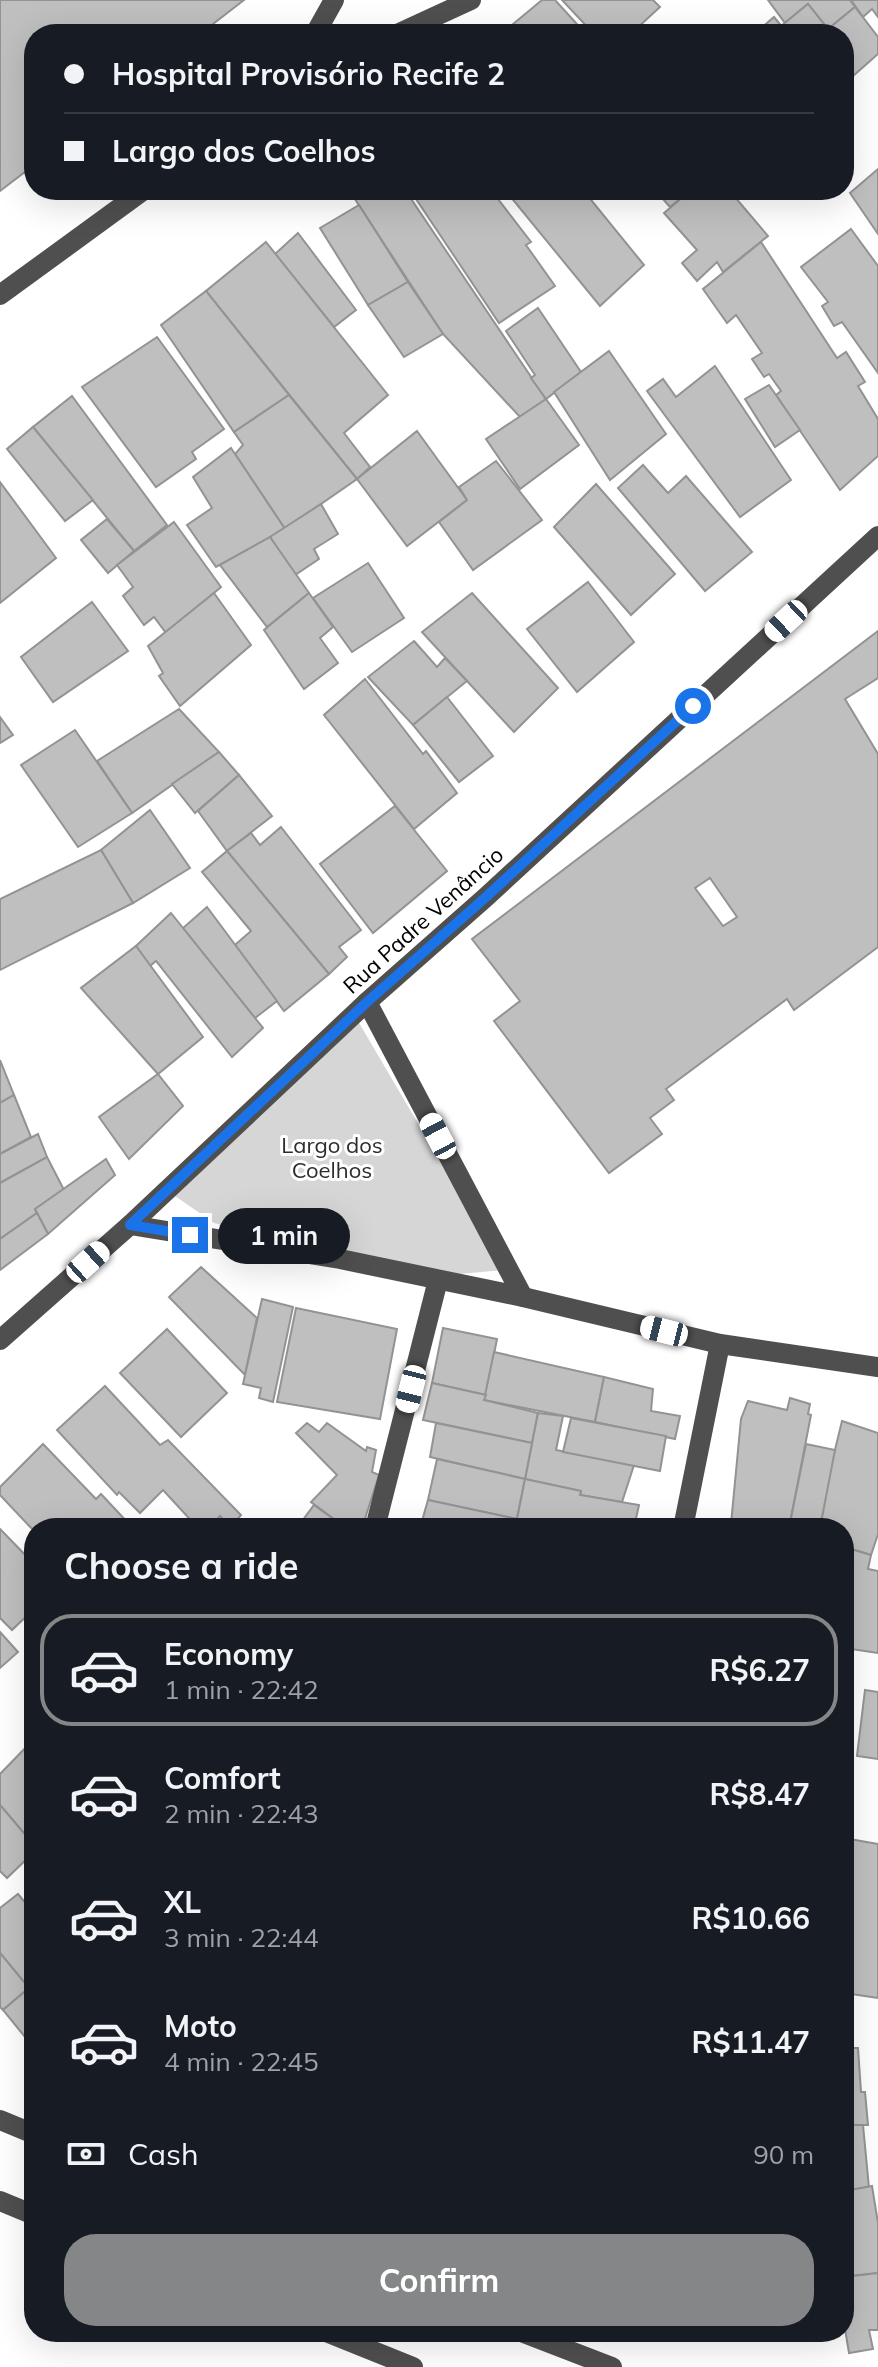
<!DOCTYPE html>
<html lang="en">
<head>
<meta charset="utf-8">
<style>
  :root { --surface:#171b24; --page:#20242c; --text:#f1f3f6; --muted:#9ea1a6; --line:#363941; --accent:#858687 }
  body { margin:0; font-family:Mulish,sans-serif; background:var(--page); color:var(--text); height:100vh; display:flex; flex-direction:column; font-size:30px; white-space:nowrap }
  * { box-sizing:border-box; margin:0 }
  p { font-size:26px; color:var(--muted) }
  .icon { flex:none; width:44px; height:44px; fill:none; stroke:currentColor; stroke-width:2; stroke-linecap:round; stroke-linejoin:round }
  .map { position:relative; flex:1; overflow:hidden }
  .details { position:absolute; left:24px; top:1518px; width:830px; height:824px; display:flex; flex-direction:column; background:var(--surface); border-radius:32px; box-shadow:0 8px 32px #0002 }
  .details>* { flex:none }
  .banner { position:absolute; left:24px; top:24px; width:830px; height:176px; border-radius:32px; box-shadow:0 8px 32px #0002; display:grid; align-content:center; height:176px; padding:0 40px; background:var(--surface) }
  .end { position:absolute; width:36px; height:36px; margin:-18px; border:10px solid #1a73e8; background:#fff; box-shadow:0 0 0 4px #fff }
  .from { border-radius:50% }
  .bubble { position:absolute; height:56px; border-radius:28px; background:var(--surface); box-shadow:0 8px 32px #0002; font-size:26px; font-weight:700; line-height:56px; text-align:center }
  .car { position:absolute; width:24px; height:48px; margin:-24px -12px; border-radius:10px; box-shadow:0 0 6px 2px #0007; background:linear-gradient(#fff 24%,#345 0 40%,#fff 0 76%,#345 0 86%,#fff 0) }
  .banner b { display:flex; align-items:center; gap:28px; height:76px; font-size:30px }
  .banner b+b { border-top:2px solid var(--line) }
  .banner i { width:20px; height:20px; background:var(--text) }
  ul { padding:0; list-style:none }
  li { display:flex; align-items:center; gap:24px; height:112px; margin:0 16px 12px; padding:0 24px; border:4px solid transparent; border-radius:32px }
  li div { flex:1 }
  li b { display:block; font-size:30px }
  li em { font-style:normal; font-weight:700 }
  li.current { border-color:var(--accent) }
  li>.icon { width:72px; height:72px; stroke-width:1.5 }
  h2 { padding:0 40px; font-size:36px; line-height:96px }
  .pay { display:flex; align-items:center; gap:20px; height:88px; padding:0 40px; font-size:30px }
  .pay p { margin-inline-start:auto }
  .button { display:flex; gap:16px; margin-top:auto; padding:16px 40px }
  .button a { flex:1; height:92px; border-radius:32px; background:var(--accent); color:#fff; font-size:32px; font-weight:700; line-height:92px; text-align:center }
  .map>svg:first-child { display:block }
</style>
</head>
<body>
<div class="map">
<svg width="878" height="2367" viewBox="0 0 878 2367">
  <rect width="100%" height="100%" fill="#fff"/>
  <polygon fill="#d6d6d6" points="355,1016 504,1270 436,1276 214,1223 162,1187"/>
  <g fill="#bfbfbf" stroke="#939393" stroke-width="2" fill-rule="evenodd">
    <polygon points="0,0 244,0 200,34 34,34 34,165 0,191"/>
    <polygon points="542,0 555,0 586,34 501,34"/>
    <polygon points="562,0 653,0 660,7 635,30 639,34 594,34"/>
    <polygon points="768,0 850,0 855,7 828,29 808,4 785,23"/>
    <polygon points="851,0 878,0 878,17 872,9 863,17"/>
    <polygon points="808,4 828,29 855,7 878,37 878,54 844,84 844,34 788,34 781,26"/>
    <polygon points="774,17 788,34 754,34"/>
    <polygon points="878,169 878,234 850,193"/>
    <polygon points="349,190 405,190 546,399 520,417 443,334"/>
    <polygon points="410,190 491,190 531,242 526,245 555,286 499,323"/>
    <polygon points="505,190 583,190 644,265 600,306"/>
    <polygon points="655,190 691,190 670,207"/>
    <polygon points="691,190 729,190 768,236 723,272 717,262 697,281 682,263 697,250 664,213"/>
    <polygon points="359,205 408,282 368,305 320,228"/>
    <polygon points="851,229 878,266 878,373 842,322 834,326 822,306 828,302 801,267"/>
    <polygon points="298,233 356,310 334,327 275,254"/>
    <polygon points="266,242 388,395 344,433 370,467 357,479 206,291"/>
    <polygon points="761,242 837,358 846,352 865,382 858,386 878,419 878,456 840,490 776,395 781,391 769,374 764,377 752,359 762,353 736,315 727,323 703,289"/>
    <polygon points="408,282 443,334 404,357 368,305"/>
    <polygon points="206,291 289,395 234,432 161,325"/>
    <polygon points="538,308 581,372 546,399 531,378 535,375 506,331"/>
    <polygon points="157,337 224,429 192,452 196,459 156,487 82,387"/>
    <polygon points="609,351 666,434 610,480 554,392"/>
    <polygon points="715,366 791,480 740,517 647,391 663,379 676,397"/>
    <polygon points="769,385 800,430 775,447 745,399"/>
    <polygon points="289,395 357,479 285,529 235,454 243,445 234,432"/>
    <polygon points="72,396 167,525 134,551 33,427"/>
    <polygon points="546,399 579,445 520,489 486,439"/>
    <polygon points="33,427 93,500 65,521 7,449"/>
    <polygon points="417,431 467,500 407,546 357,479"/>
    <polygon points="231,448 285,529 216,567 187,525 212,508 193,477"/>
    <polygon points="496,461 542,520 473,570 439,522 467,500 459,487"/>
    <polygon points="643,465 668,493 686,476 752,552 705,591 618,488"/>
    <polygon points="0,482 56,558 0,603"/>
    <polygon points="596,484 675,574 631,615 554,527"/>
    <polygon points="321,504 338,534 314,549 319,559 295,575 270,537"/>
    <polygon points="107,519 134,551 108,573 81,540"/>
    <polygon points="174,522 221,587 166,633 154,617 144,625 123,596 133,587 117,565"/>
    <polygon points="270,537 309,593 267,627 220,565"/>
    <polygon points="368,563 404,618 352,652 313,598"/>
    <polygon points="588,582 634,642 577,692 527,629"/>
    <polygon points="214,593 251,645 180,706 159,676 163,673 148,646"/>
    <polygon points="309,593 333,627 320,638 338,663 304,689 264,630"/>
    <polygon points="472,593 558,688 514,732 422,632"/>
    <polygon points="92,602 128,651 53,702 21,657"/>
    <path d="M878 631V678L845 699 878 754V947L794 1010 787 999 666 1089 674 1100 650 1118 662 1134 609 1173 494 1021 520 1001 472 939ZM710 878 737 917 723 926 695 888Z"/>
    <polygon points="414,641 437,667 445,658 467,681 413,725 368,677"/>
    <polygon points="365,679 423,754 426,751 457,793 414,829 324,715"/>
    <polygon points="447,697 493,756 459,782 413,725"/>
    <polygon points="179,709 219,752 132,813 97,761"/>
    <polygon points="0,717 13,735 0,743"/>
    <polygon points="75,730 132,813 78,847 21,765"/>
    <polygon points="219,752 239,775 195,813 172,784"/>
    <polygon points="239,775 272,816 227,851 198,811"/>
    <polygon points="395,806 447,871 373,933 320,864"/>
    <polygon points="150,810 190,868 133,903 101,850"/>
    <polygon points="281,827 361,930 339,947 347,957 329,974 227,851 251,833 260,845"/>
    <polygon points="101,850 133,903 0,970 0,899"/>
    <polygon points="227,851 329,974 284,1011 235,945 251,931 202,872"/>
    <polygon points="207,907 277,1001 255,1018 183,928"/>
    <polygon points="171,913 263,1028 232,1057 156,961 150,966 136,946"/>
    <polygon points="136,946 203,1037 158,1074 81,988"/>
    <polygon points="0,1060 14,1095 0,1103"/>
    <polygon points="158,1074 183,1106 129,1159 99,1117"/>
    <polygon points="14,1095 31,1137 0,1154 0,1103"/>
    <polygon points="38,1134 47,1157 0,1183 0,1154"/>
    <polygon points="47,1157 64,1190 35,1209 37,1213 0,1239 0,1183"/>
    <polygon points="106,1159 115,1175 48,1234 35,1209"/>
    <polygon points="37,1213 48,1234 0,1270 0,1239"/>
    <polygon points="201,1267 257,1318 245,1375 169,1297"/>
    <polygon points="262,1299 293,1307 273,1402 259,1398 261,1388 243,1384"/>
    <polygon points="296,1308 397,1329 380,1419 277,1402"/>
    <polygon points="443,1328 497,1339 486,1395 432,1383"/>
    <polygon points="167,1329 227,1393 181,1437 120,1373"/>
    <polygon points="494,1352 604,1377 595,1422 484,1400"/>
    <polygon points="604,1377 653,1389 651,1411 680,1416 675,1439 595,1422"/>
    <polygon points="432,1383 486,1395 484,1400 538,1413 532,1443 423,1420"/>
    <polygon points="105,1386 160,1445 168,1440 241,1515 231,1527 220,1516 209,1528 198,1528 163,1490 140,1513 119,1492 117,1495 57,1430"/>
    <polygon points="790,1398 810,1404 808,1414 811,1415 789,1528 753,1528 731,1524 741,1419 748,1401 787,1410"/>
    <polygon points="538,1413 563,1416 556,1450 634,1465 622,1502 580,1495 581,1491 525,1479"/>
    <polygon points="571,1418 666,1436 660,1471 563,1452"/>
    <polygon points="842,1421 878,1433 878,1534 871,1555 844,1547 844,1528 820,1528 825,1491"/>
    <polygon points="307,1423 319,1432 327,1423 366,1451 367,1447 376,1450 372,1472 379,1475 362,1528 346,1528 311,1502 337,1475 296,1433"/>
    <polygon points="436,1423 532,1443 525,1479 430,1457"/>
    <polygon points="43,1444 96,1499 101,1494 129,1524 124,1528 34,1528 34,1531 0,1495 0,1487"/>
    <polygon points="806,1444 835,1450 820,1528 789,1528"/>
    <polygon points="437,1459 525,1479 517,1519 428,1500"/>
    <polygon points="525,1479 581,1491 580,1495 639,1505 635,1523 629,1522 629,1528 558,1528 517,1519"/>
    <polygon points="428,1500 517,1519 515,1528 420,1528"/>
    <polygon points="314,1505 346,1528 297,1528"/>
    <polygon points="517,1519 558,1528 515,1528"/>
    <polygon points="0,1529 34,1564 34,1609 12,1630 0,1618"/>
    <polygon points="844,1547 871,1555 868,1569 878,1571 878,1653 844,1648"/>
    <polygon points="0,1632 18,1652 0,1668"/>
    <polygon points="865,1690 878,1692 878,1759 857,1756"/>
    <polygon points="34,1739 34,1845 0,1805 0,1774"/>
    <polygon points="0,1805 34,1845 34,1852 7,1878 0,1871"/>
    <polygon points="844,1838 878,1844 878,1998 844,1993"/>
    <polygon points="18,1894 34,1913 34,1995 0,1953 0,1908"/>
    <polygon points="0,1953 29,1988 3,2010 0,2007"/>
    <polygon points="29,1988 34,1994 34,2048 3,2010"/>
    <polygon points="844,2048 858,2048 861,2092 865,2092 868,2125 844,2125"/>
    <polygon points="844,2125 863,2125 869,2188 844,2191"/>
    <polygon points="872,2186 878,2223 878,2273 844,2277 844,2191"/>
    <polygon points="878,2273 878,2330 869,2330 873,2349 849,2353 844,2323 844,2277"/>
  </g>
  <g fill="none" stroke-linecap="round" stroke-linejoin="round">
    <g stroke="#4f4f4f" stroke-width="20">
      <polyline points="315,34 334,0"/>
      <polyline points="397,34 471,0"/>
      <polyline points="0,295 144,190"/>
      <polyline points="367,1002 523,1297"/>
      <polyline points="130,1225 340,1259 523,1297 720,1344 878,1367"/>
      <polyline points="0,1340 130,1225 367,1002 486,897 878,536"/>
      <polyline points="375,1528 438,1280"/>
      <polyline points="683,1528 720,1344"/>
      <polyline points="0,2120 34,2134"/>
      <polyline points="0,2201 34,2215"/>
      <polyline points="326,2332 413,2367"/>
      <polyline points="521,2332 612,2367"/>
    </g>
  </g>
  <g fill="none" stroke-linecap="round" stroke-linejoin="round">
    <polyline stroke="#1a73e8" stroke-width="10" points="190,1235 130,1225 367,1002 486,897 693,706"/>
  </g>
  <g text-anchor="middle" stroke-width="6" stroke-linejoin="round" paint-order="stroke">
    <g font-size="22" fill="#000" stroke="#fff">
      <text transform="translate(423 920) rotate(-42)" y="8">Rua Padre Venâncio</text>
    </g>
    <g font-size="22" fill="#2d2d2d" stroke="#fff">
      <text x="332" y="1153">Largo dos<tspan x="332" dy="25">Coelhos</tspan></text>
    </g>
  </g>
</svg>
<i class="end from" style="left:693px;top:706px"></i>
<i class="end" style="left:190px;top:1235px"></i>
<div class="bubble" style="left:218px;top:1208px;width:132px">1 min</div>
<i class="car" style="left:786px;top:621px;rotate:227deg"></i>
<i class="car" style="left:438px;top:1136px;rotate:332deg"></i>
<i class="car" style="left:88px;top:1262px;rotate:48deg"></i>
<i class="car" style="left:664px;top:1331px;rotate:284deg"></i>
<i class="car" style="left:411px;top:1389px;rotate:194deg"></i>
<div class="banner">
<b><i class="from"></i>Hospital Provisório Recife 2</b>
<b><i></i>Largo dos Coelhos</b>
</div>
<section class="details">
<h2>Choose a ride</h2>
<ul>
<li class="current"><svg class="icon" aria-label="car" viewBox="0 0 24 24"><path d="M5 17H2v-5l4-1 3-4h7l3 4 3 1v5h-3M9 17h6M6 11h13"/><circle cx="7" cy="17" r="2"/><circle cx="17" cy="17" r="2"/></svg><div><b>Economy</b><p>1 min · 22:42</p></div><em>R$6.27</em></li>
<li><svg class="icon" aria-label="car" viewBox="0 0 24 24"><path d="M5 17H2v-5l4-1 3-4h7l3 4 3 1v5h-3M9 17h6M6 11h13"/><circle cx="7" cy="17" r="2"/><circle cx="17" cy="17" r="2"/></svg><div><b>Comfort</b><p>2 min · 22:43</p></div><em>R$8.47</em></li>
<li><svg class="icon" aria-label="car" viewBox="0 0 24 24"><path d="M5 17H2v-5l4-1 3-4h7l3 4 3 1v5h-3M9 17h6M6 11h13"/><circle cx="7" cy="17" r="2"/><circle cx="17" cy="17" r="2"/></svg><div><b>XL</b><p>3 min · 22:44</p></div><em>R$10.66</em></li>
<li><svg class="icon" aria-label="car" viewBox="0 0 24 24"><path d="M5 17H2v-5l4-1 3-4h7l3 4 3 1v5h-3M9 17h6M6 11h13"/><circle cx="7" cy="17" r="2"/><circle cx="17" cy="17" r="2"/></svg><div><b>Moto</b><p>4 min · 22:45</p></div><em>R$11.47</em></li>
</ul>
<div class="pay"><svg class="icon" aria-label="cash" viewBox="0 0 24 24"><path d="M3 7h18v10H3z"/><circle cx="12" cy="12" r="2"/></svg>Cash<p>90 m</p></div>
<div class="button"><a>Confirm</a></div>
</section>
</div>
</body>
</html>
